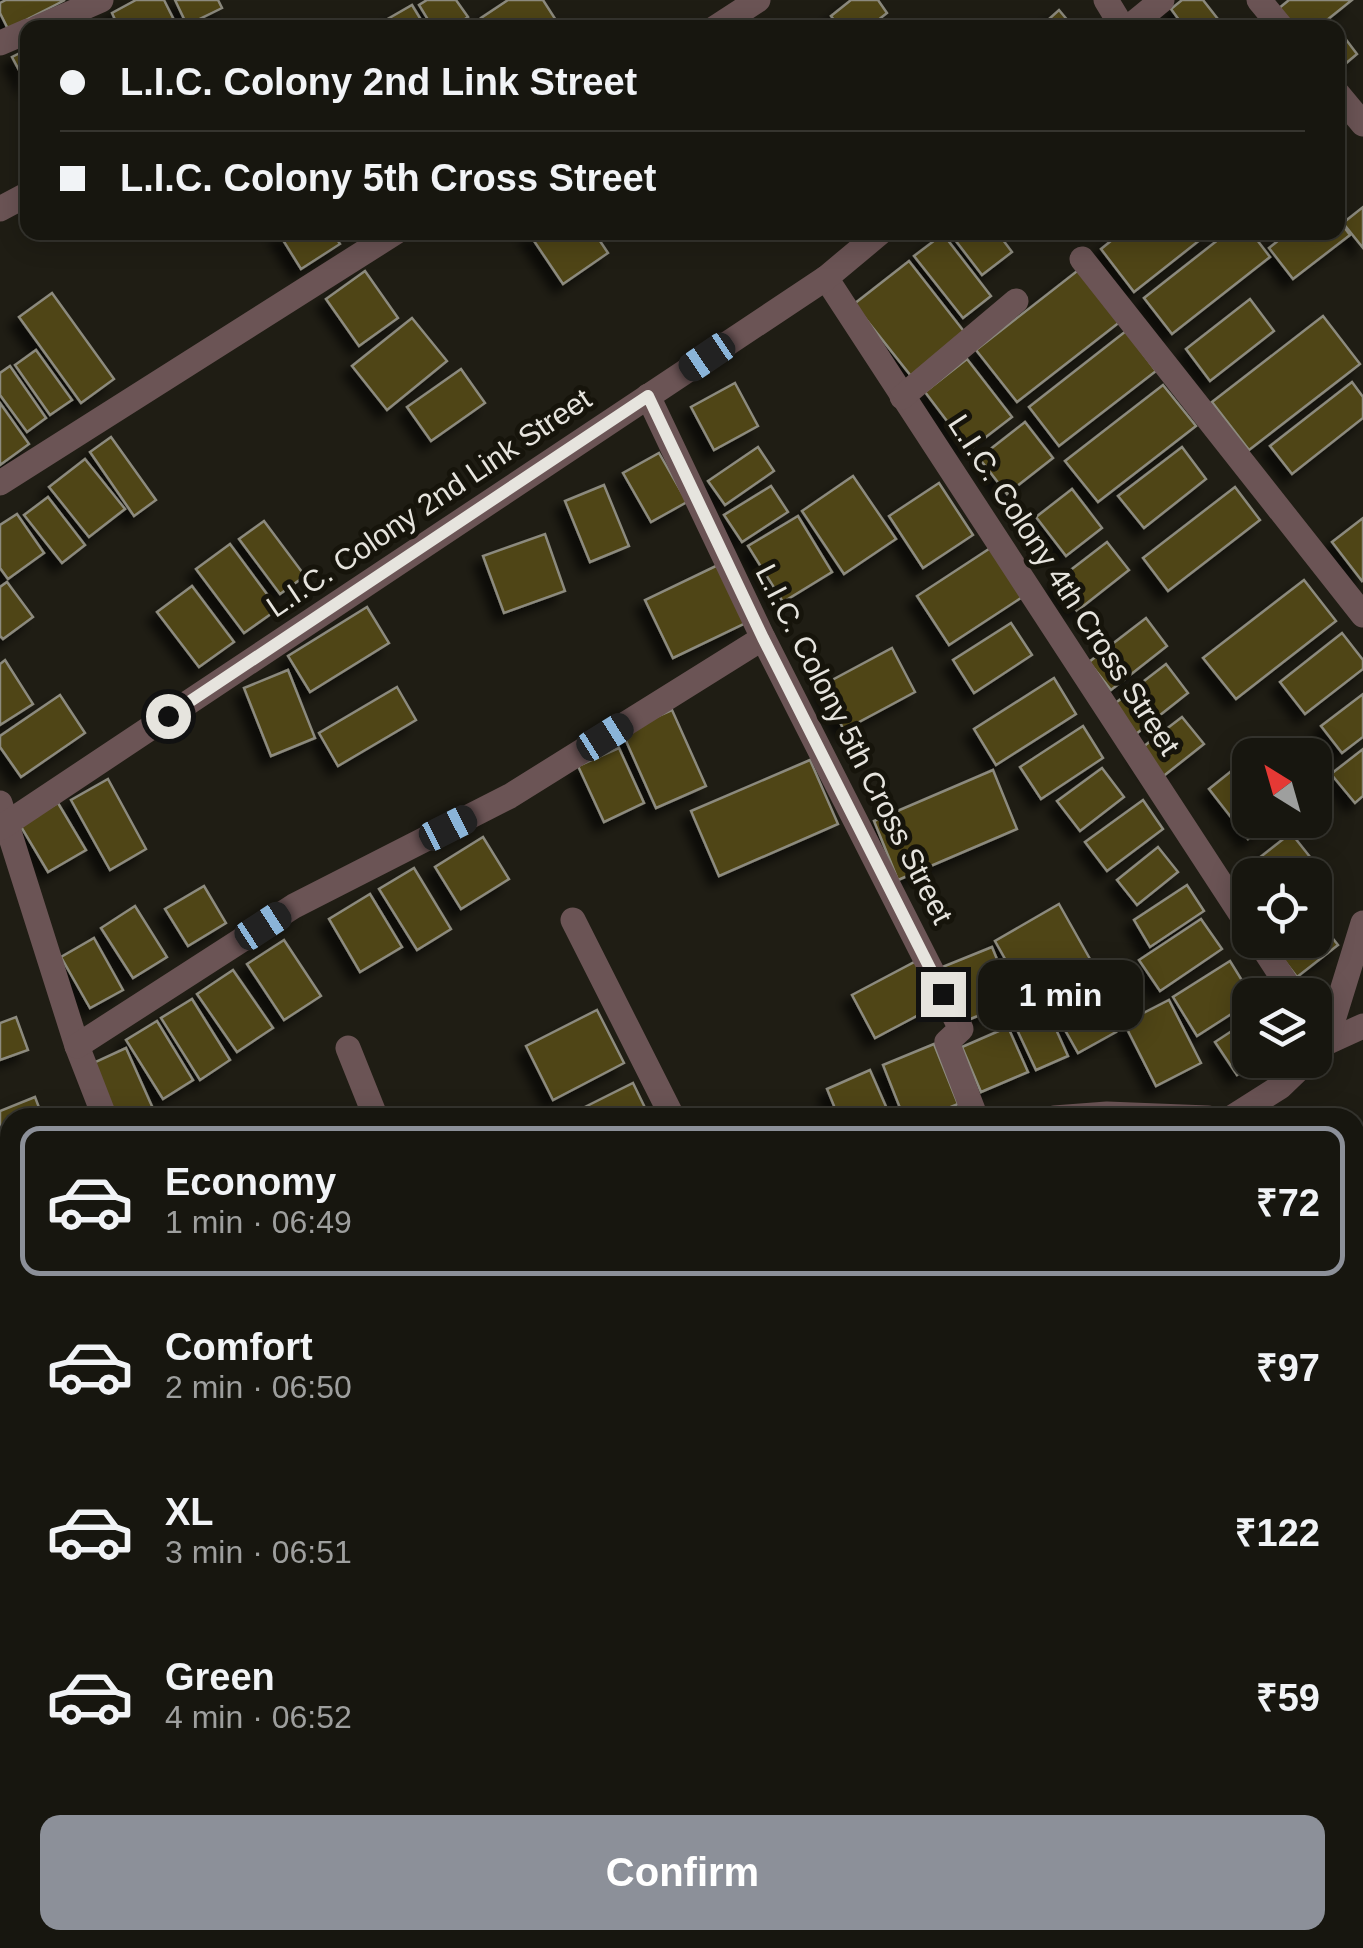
<!DOCTYPE html>
<html lang="en">
<head>
<meta charset="utf-8">
<style>
  :root { --surface:#17160f; --page:#201f18; --text:#f1f3f6; --muted:#9e9f9e; --line:#36352f; --accent:#8c9099 }
  body { margin:0; font-family:Helvetica,sans-serif; background:var(--page); color:var(--text); height:100vh; display:flex; flex-direction:column; font-size:38px; white-space:nowrap }
  * { box-sizing:border-box; margin:0 }
  p { font-size:32px; color:var(--muted) }
  .icon { flex:none; width:55px; height:55px; fill:none; stroke:currentColor; stroke-width:2; stroke-linecap:round; stroke-linejoin:round }
  .map { position:relative; flex:1; overflow:hidden }
  .drawer { position:absolute; left:0px; top:1108px; width:1365px; height:842px; display:flex; flex-direction:column; background:var(--surface); border-radius:30px 30px 0 0; box-shadow:0 5px 25px #0003,0 0 0 2px var(--line) }
  .drawer>* { flex:none }
  .hud { position:absolute; left:20px; top:20px; width:1325px; height:220px; border-radius:20px; box-shadow:0 5px 25px #0003,0 0 0 2px var(--line); display:grid; align-content:center; height:220px; padding:0 40px; background:var(--surface) }
  .needle { width:65px; rotate:323deg }
  .tools { position:absolute; left:1232px; top:738px; display:grid; gap:20px }
  .tools a { display:grid; place-items:center; width:100px; height:100px; border-radius:20px; background:var(--surface); box-shadow:0 5px 25px #0003,0 0 0 2px var(--line); font-size:50px }
  .end { position:absolute; width:45px; height:45px; margin:-22px; border:12px solid #e6e4de; background:#111; box-shadow:0 0 0 5px #111 }
  .from { border-radius:50% }
  .bubble { position:absolute; height:70px; border-radius:20px; background:var(--surface); box-shadow:0 5px 25px #0003,0 0 0 2px var(--line); font-size:32px; font-weight:700; line-height:70px; text-align:center }
  .car { position:absolute; width:30px; height:60px; margin:-30px -15px; border-radius:12px; box-shadow:0 0 8px 2px #0007; background:linear-gradient(#222 24%,#8ab4d8 0 40%,#222 0 76%,#8ab4d8 0 86%,#222 0) }
  .hud b { display:flex; align-items:center; gap:35px; height:95px; font-size:38px }
  .hud b+b { border-top:2px solid var(--line) }
  .hud i { width:25px; height:25px; background:var(--text) }
  ul { padding:18px 0 0; list-style:none }
  li { display:flex; align-items:center; gap:30px; height:150px; margin:0 20px 15px; padding:0 20px; border:5px solid transparent; border-radius:20px }
  li div { flex:1 }
  li b { display:block; font-size:38px }
  li em { font-style:normal; font-weight:700 }
  li.selected { border-color:var(--accent) }
  li>.icon { width:90px; height:90px; stroke-width:1.5 }
  .action { display:flex; gap:20px; margin-top:auto; padding:20px 40px }
  .action a { flex:1; height:115px; border-radius:20px; background:var(--accent); color:#fff; font-size:40px; font-weight:700; line-height:115px; text-align:center }
  .map>svg:first-child { display:block }
</style>
</head>
<body>
<div class="map">
<svg width="1363" height="1948" viewBox="0 0 1363 1948">
  <defs>
    <filter id="shadow"><feDropShadow dx="-9" dy="9" stdDeviation="5" flood-color="#0009"/></filter>
  </defs>
  <rect width="100%" height="100%" fill="#1f1d14"/>
  <g fill="#4f4413" stroke="#8c8a7e" stroke-width="2.5" filter="url(#shadow)">
    <polygon points="6,0 65,0 8,29 0,13 0,3"/>
    <polygon points="136,0 164,0 178,28 119,28 112,13"/>
    <polygon points="175,0 218,0 222,8 187,25"/>
    <polygon points="427,0 456,0 468,17 451,28 433,28 419,5"/>
    <polygon points="508,0 543,0 561,28 487,28 481,18"/>
    <polygon points="851,0 878,0 887,13 868,28 840,28 831,16"/>
    <polygon points="1182,0 1203,0 1225,28 1185,28 1171,9"/>
    <polygon points="1289,0 1352,0 1317,28 1292,28 1278,9"/>
    <polygon points="412,5 426,28 381,28 379,24"/>
    <polygon points="1059,10 1074,28 1039,28"/>
    <polygon points="1338,29 1357,54 1338,70"/>
    <polygon points="28,49 28,87 12,57"/>
    <polygon points="1363,207 1363,248 1343,223"/>
    <polygon points="1338,219 1350,235 1293,279 1269,248 1289,232 1338,232"/>
    <polygon points="278,232 332,232 340,244 301,269"/>
    <polygon points="528,232 594,232 608,253 563,284"/>
    <polygon points="949,232 997,232 1012,252 982,275"/>
    <polygon points="1122,232 1210,232 1134,292 1101,249"/>
    <polygon points="1228,232 1251,232 1270,257 1172,334 1144,298"/>
    <polygon points="943,234 991,296 963,318 914,256"/>
    <polygon points="909,261 966,334 911,376 854,304"/>
    <polygon points="1081,268 1121,321 1017,402 976,350"/>
    <polygon points="365,271 398,318 359,346 326,299"/>
    <polygon points="52,293 114,379 81,403 19,317"/>
    <polygon points="1250,299 1274,331 1210,381 1186,349"/>
    <polygon points="1323,316 1360,364 1249,450 1212,402"/>
    <polygon points="412,318 447,361 387,410 352,366"/>
    <polygon points="1126,331 1156,371 1059,446 1029,407"/>
    <polygon points="36,350 72,400 50,415 15,365"/>
    <polygon points="967,359 1012,417 969,450 925,392"/>
    <polygon points="10,366 46,418 27,432 0,395 0,373"/>
    <polygon points="461,369 485,403 431,441 407,407"/>
    <polygon points="1352,382 1363,397 1363,418 1292,474 1270,446"/>
    <polygon points="735,383 758,426 714,450 691,407"/>
    <polygon points="1163,385 1196,426 1098,502 1065,461"/>
    <polygon points="0,403 29,444 0,465"/>
    <polygon points="1025,422 1053,458 1007,494 979,458"/>
    <polygon points="111,437 156,500 134,516 90,452"/>
    <polygon points="758,447 774,471 725,505 708,481"/>
    <polygon points="1182,447 1206,479 1144,528 1118,496"/>
    <polygon points="659,453 687,502 651,522 623,473"/>
    <polygon points="85,459 125,509 89,537 49,487"/>
    <polygon points="853,476 896,539 844,574 802,511"/>
    <polygon points="939,483 973,535 923,568 889,516"/>
    <polygon points="604,485 629,546 590,562 565,501"/>
    <polygon points="771,486 788,512 742,542 724,515"/>
    <polygon points="1235,487 1260,520 1168,591 1143,558"/>
    <polygon points="1072,489 1102,528 1066,556 1036,517"/>
    <polygon points="48,497 85,545 62,563 24,515"/>
    <polygon points="17,514 44,553 8,579 0,568 0,525"/>
    <polygon points="798,516 832,572 783,602 748,546"/>
    <polygon points="1363,518 1363,580 1362,581 1332,542"/>
    <polygon points="264,521 305,576 280,594 239,539"/>
    <polygon points="545,534 565,591 504,613 483,556"/>
    <polygon points="1107,542 1129,570 1077,611 1055,582"/>
    <polygon points="230,544 278,609 244,633 196,569"/>
    <polygon points="995,545 1027,594 949,645 917,596"/>
    <polygon points="718,565 746,623 673,658 645,600"/>
    <polygon points="1304,580 1336,621 1236,699 1203,658"/>
    <polygon points="7,582 33,617 3,639 0,636 0,587"/>
    <polygon points="192,586 234,642 199,667 157,612"/>
    <polygon points="367,607 389,643 310,692 288,656"/>
    <polygon points="1146,618 1167,646 1111,690 1089,662"/>
    <polygon points="1011,623 1032,655 974,693 953,660"/>
    <polygon points="1342,633 1363,660 1363,669 1305,714 1280,682"/>
    <polygon points="892,648 915,692 844,730 821,686"/>
    <polygon points="5,660 33,704 0,725 0,664"/>
    <polygon points="1166,664 1188,693 1136,734 1113,705"/>
    <polygon points="288,670 315,738 271,756 244,688"/>
    <polygon points="1054,678 1076,714 996,765 974,729"/>
    <polygon points="397,687 416,720 338,766 319,733"/>
    <polygon points="1363,694 1363,737 1342,753 1321,726"/>
    <polygon points="60,695 85,733 21,777 0,747 0,736"/>
    <polygon points="672,710 706,786 656,808 622,732"/>
    <polygon points="1182,717 1204,744 1161,778 1139,750"/>
    <polygon points="1083,726 1103,758 1041,799 1020,767"/>
    <polygon points="619,748 644,803 604,822 578,766"/>
    <polygon points="1363,749 1363,796 1355,803 1331,774"/>
    <polygon points="1250,756 1250,820 1272,820 1248,839 1209,789"/>
    <polygon points="810,760 838,824 719,876 691,811"/>
    <polygon points="1102,768 1124,797 1080,831 1057,801"/>
    <polygon points="993,770 1017,829 898,880 874,821"/>
    <polygon points="108,779 146,849 110,870 71,800"/>
    <polygon points="1143,800 1163,829 1107,871 1085,842"/>
    <polygon points="58,803 86,850 48,872 20,825"/>
    <polygon points="1291,833 1330,882 1315,894 1315,875 1250,875 1250,904 1231,880"/>
    <polygon points="483,837 509,879 461,909 435,867"/>
    <polygon points="1158,847 1178,872 1137,905 1117,880"/>
    <polygon points="414,868 451,929 417,950 379,889"/>
    <polygon points="1187,885 1204,911 1150,947 1134,920"/>
    <polygon points="204,886 226,923 188,946 165,909"/>
    <polygon points="370,894 402,947 360,972 329,919"/>
    <polygon points="1059,904 1090,959 1026,996 995,941"/>
    <polygon points="135,906 167,957 133,978 101,928"/>
    <polygon points="1315,916 1338,945 1297,977 1273,946 1281,940 1315,940"/>
    <polygon points="1201,919 1222,949 1160,991 1139,960"/>
    <polygon points="94,938 123,990 90,1008 61,957"/>
    <polygon points="284,940 321,996 284,1020 247,964"/>
    <polygon points="992,947 1014,1001 963,1022 940,968"/>
    <polygon points="922,958 945,1001 875,1038 852,995"/>
    <polygon points="1230,961 1251,995 1250,1002 1197,1036 1173,997"/>
    <polygon points="233,970 273,1028 237,1052 197,994"/>
    <polygon points="1085,977 1116,1032 1078,1053 1047,998"/>
    <polygon points="192,999 230,1060 200,1080 161,1018"/>
    <polygon points="1169,1000 1201,1063 1156,1086 1124,1023"/>
    <polygon points="1045,1005 1068,1056 1036,1070 1012,1019"/>
    <polygon points="597,1010 624,1063 553,1100 526,1046"/>
    <polygon points="16,1017 28,1050 0,1060 0,1023"/>
    <polygon points="1250,1019 1250,1060 1259,1060 1237,1075 1215,1042"/>
    <polygon points="157,1021 193,1080 163,1099 126,1040"/>
    <polygon points="1008,1027 1028,1072 981,1092 962,1047"/>
    <polygon points="934,1044 958,1104 924,1118 904,1118 883,1065"/>
    <polygon points="126,1048 155,1113 146,1118 115,1118 91,1064"/>
    <polygon points="870,1070 891,1118 839,1118 827,1089"/>
    <polygon points="633,1083 650,1118 568,1118 567,1116"/>
    <polygon points="35,1097 43,1118 10,1118 10,1136 0,1140 0,1111"/>
    <polygon points="10,1262 10,1305 0,1310 0,1266"/>
    <polygon points="1363,1280 1363,1336 1355,1339 1355,1283"/>
    <polygon points="10,1411 10,1455 1,1461 0,1417"/>
    <polygon points="10,1517 10,1585 7,1588 0,1578 0,1524"/>
    <polygon points="1363,1576 1363,1626 1355,1629 1355,1579"/>
    <polygon points="65,1940 157,1940 162,1948 50,1948"/>
    <polygon points="256,1940 290,1940 294,1948 242,1948"/>
    <polygon points="337,1940 384,1940 387,1944 381,1948 342,1948"/>
    <polygon points="868,1940 907,1940 911,1948 872,1948"/>
    <polygon points="1052,1940 1110,1940 1100,1948 1058,1948"/>
  </g>
  <g fill="none" stroke-linecap="round" stroke-linejoin="round">
    <g stroke="#6b5455" stroke-width="25">
      <polyline points="1106,0 1123,28"/>
      <polyline points="1259,0 1282,28"/>
      <polyline points="37,28 101,0"/>
      <polyline points="715,28 758,0"/>
      <polyline points="1128,28 1162,0"/>
      <polyline points="0,43 28,31"/>
      <polyline points="1338,94 1363,124"/>
      <polyline points="0,209 28,194"/>
      <polyline points="1082,259 1363,615"/>
      <polyline points="826,278 1250,928"/>
      <polyline points="648,396 763,638 961,1029 947,1042 976,1118"/>
      <polyline points="902,397 1016,301"/>
      <polyline points="0,483 396,232"/>
      <polyline points="0,803 77,1046 105,1118"/>
      <polyline points="0,828 826,278 881,232"/>
      <polyline points="573,920 673,1118"/>
      <polyline points="1258,940 1294,995"/>
      <polyline points="1320,1035 1326,1043 1363,1026"/>
      <polyline points="77,1046 294,906 510,796 763,638"/>
      <polyline points="348,1048 376,1118"/>
      <polyline points="1315,1053 1326,1043 1363,923"/>
      <polyline points="1054,1118 1107,1114 1208,1118"/>
      <polyline points="1231,1118 1280,1087 1308,1060"/>
      <polyline points="0,1177 10,1207"/>
      <polyline points="1355,1358 1363,1355"/>
      <polyline points="1355,1393 1363,1415"/>
      <polyline points="0,1487 10,1481"/>
      <polyline points="0,1719 10,1732"/>
      <polyline points="1355,1750 1363,1767"/>
      <polyline points="1355,1803 1363,1796"/>
      <polyline points="679,1940 684,1948"/>
      <polyline points="955,1940 960,1948"/>
      <polyline points="1123,1940 1128,1948"/>
      <polyline points="417,1948 432,1940"/>
      <polyline points="1204,1948 1213,1940"/>
    </g>
  </g>
  <g fill="none" stroke-linecap="round" stroke-linejoin="round">
    <polyline stroke="#e6e4de" stroke-width="12" points="168,716 648,396 763,638 943,994"/>
  </g>
  <g text-anchor="middle" stroke-width="10" stroke-linejoin="round" paint-order="stroke">
    <g font-size="30" fill="#e6e4de" stroke="#16140b">
      <text transform="translate(429 503) rotate(-34)" y="10">L.I.C. Colony 2nd Link Street</text>
      <text transform="translate(1064 585) rotate(57)" y="10">L.I.C. Colony 4th Cross Street</text>
      <text transform="translate(854 744) rotate(63)" y="10">L.I.C. Colony 5th Cross Street</text>
    </g>
  </g>
</svg>
<div class="tools">
<a><svg class="needle" viewBox="-14 -14 28 28"><path d="M0-13l5 13h-10z" fill="#e53935"/><path d="M0 13l5-13h-10z" fill="#9e9f9e"/></svg></a>
<a><svg class="icon" aria-label="locate" viewBox="0 0 24 24"><circle cx="12" cy="12" r="6"/><path d="M12 2v4M12 18v4M2 12h4M18 12h4"/></svg></a>
<a><svg class="icon" aria-label="layers" viewBox="0 0 24 24"><path d="M12 4l9 5-9 5-9-5zM3 14l9 5 9-5"/></svg></a>
</div>
<i class="end from" style="left:168px;top:716px"></i>
<i class="end" style="left:943px;top:994px"></i>
<div class="bubble" style="left:978px;top:960px;width:165px">1 min</div>
<i class="car" style="left:707px;top:357px;rotate:236deg"></i>
<i class="car" style="left:605px;top:737px;rotate:58deg"></i>
<i class="car" style="left:448px;top:828px;rotate:63deg"></i>
<i class="car" style="left:263px;top:926px;rotate:57deg"></i>
<div class="hud">
<b><i class="from"></i>L.I.C. Colony 2nd Link Street</b>
<b><i></i>L.I.C. Colony 5th Cross Street</b>
</div>
<section class="drawer">
<ul>
<li class="selected"><svg class="icon" aria-label="car" viewBox="0 0 24 24"><path d="M5 17H2v-5l4-1 3-4h7l3 4 3 1v5h-3M9 17h6M6 11h13"/><circle cx="7" cy="17" r="2"/><circle cx="17" cy="17" r="2"/></svg><div><b>Economy</b><p>1 min · 06:49</p></div><em>₹72</em></li>
<li><svg class="icon" aria-label="car" viewBox="0 0 24 24"><path d="M5 17H2v-5l4-1 3-4h7l3 4 3 1v5h-3M9 17h6M6 11h13"/><circle cx="7" cy="17" r="2"/><circle cx="17" cy="17" r="2"/></svg><div><b>Comfort</b><p>2 min · 06:50</p></div><em>₹97</em></li>
<li><svg class="icon" aria-label="car" viewBox="0 0 24 24"><path d="M5 17H2v-5l4-1 3-4h7l3 4 3 1v5h-3M9 17h6M6 11h13"/><circle cx="7" cy="17" r="2"/><circle cx="17" cy="17" r="2"/></svg><div><b>XL</b><p>3 min · 06:51</p></div><em>₹122</em></li>
<li><svg class="icon" aria-label="car" viewBox="0 0 24 24"><path d="M5 17H2v-5l4-1 3-4h7l3 4 3 1v5h-3M9 17h6M6 11h13"/><circle cx="7" cy="17" r="2"/><circle cx="17" cy="17" r="2"/></svg><div><b>Green</b><p>4 min · 06:52</p></div><em>₹59</em></li>
</ul>
<div class="action"><a>Confirm</a></div>
</section>
</div>
</body>
</html>
